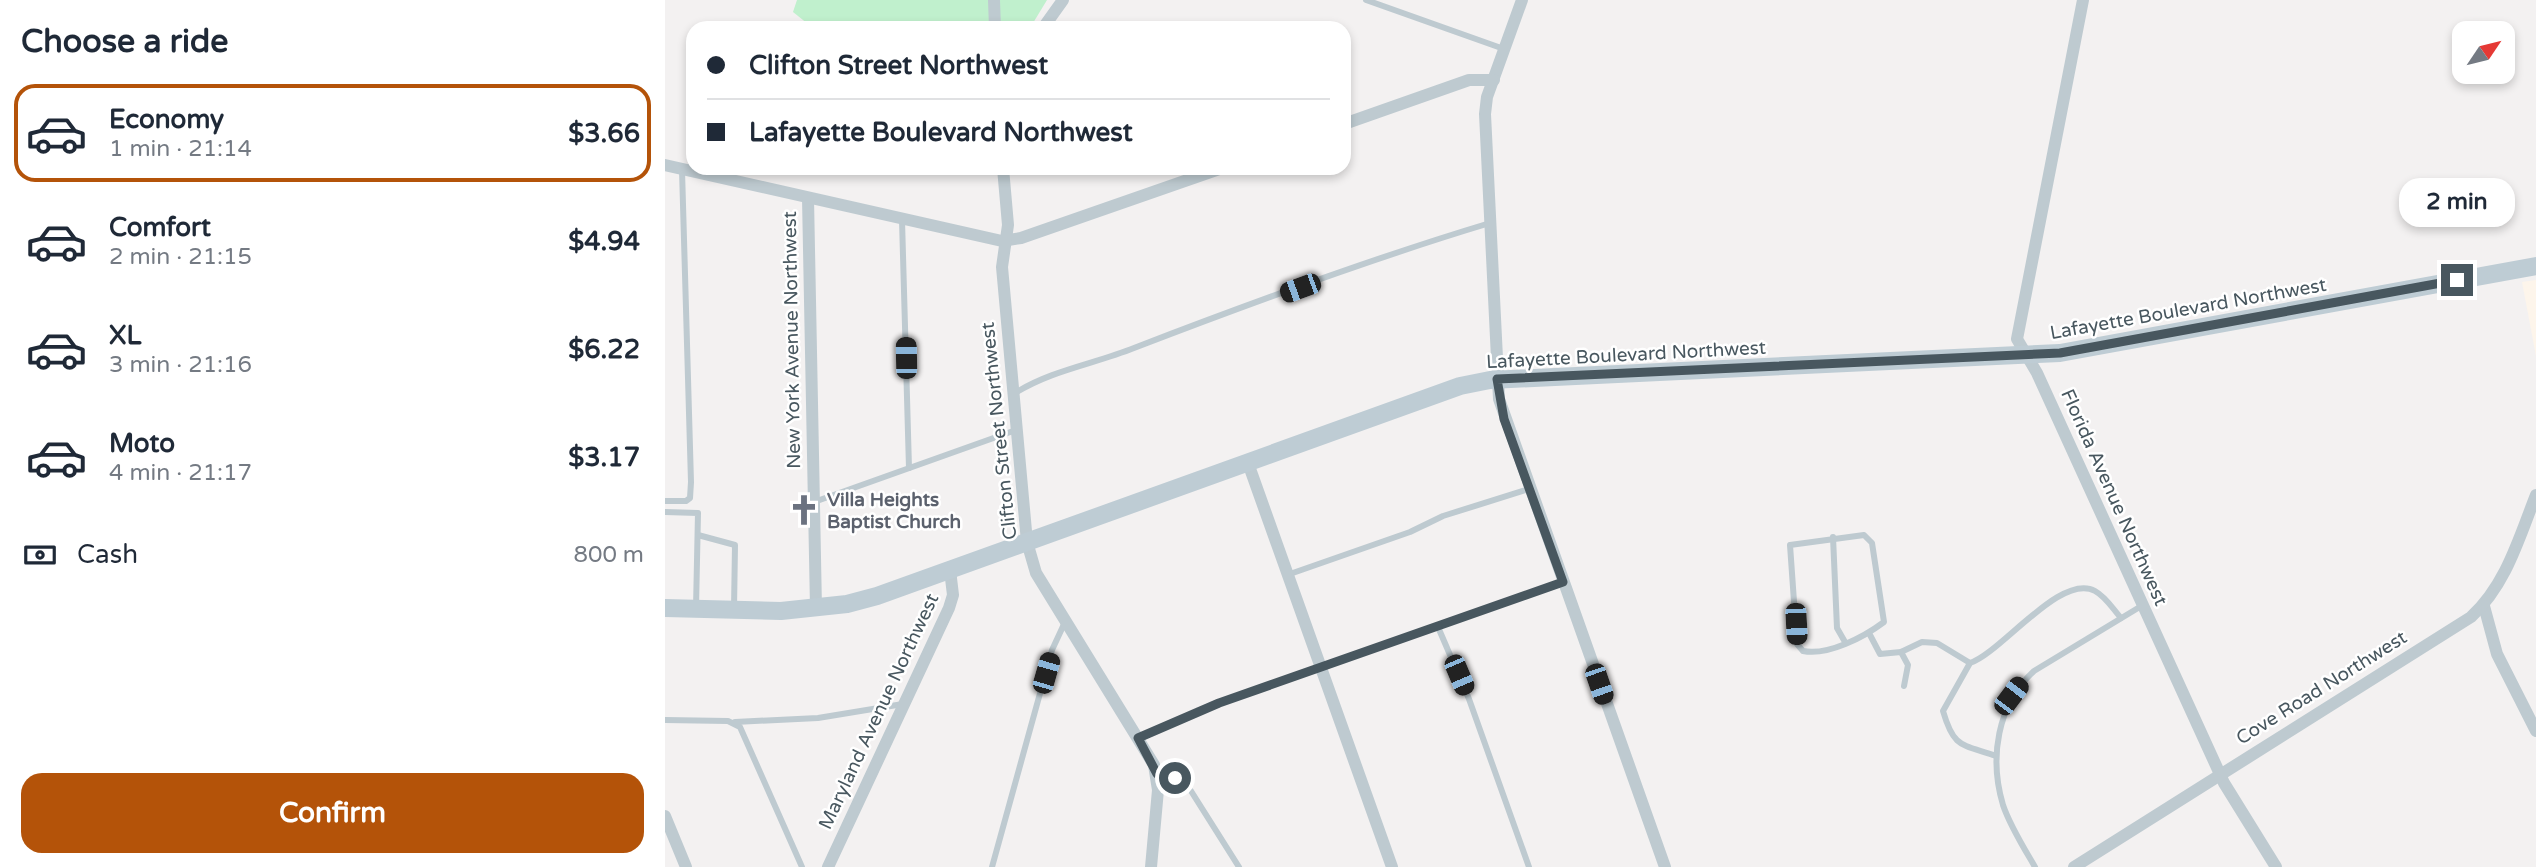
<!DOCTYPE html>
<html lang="en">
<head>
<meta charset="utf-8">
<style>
  :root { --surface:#fff; --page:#f2f2f3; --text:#1f2937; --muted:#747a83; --line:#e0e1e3; --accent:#b45309 }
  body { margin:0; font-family:"Varela Round",sans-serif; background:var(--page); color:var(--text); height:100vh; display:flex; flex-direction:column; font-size:26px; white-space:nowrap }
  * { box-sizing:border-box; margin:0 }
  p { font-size:23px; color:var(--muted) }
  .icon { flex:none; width:38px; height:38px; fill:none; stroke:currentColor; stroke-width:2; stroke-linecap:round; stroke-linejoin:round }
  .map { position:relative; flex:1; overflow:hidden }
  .side { display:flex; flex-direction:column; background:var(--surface); width:665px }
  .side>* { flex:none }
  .top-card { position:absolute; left:21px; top:21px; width:665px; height:154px; border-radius:21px; box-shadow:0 4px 10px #0003; display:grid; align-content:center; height:154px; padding:0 21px; background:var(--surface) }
  .needle { width:46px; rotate:55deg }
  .fabs { position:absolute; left:1787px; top:21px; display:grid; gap:14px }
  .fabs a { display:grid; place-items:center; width:63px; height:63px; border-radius:14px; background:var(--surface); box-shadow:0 4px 10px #0003; font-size:35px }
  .end { position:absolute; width:32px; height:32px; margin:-16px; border:9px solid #48575f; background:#fff; box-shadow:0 0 0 4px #fff }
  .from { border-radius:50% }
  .bubble { position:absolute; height:49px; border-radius:21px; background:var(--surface); box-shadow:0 4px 10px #0003; font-size:23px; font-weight:700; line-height:49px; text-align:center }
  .car { position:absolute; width:21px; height:42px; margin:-21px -10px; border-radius:9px; box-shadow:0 0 5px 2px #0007; background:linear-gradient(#222 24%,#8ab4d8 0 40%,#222 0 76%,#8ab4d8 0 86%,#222 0) }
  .top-card b { display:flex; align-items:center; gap:24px; height:66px; font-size:26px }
  .top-card b+b { border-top:2px solid var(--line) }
  .top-card i { width:18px; height:18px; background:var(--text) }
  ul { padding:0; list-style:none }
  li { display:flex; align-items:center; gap:21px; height:98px; margin:0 14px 10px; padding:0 7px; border:4px solid transparent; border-radius:21px }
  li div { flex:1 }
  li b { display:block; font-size:26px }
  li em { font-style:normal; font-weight:700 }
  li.current { border-color:var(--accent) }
  li>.icon { width:63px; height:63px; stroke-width:1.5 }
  h2 { padding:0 21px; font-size:32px; line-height:84px }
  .pay { display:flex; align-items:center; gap:18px; height:77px; padding:0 21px; font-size:26px }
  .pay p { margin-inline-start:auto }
  .action { display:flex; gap:14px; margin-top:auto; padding:14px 21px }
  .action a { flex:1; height:80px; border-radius:21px; background:var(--accent); color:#fff; font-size:28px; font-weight:700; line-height:80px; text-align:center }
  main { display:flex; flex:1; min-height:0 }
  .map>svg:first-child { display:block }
</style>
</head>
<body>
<main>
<section class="side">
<h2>Choose a ride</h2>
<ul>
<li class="current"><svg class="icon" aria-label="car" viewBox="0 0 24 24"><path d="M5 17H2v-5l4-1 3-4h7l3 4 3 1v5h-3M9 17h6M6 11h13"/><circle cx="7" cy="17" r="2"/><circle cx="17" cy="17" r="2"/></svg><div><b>Economy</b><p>1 min · 21:14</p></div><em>$3.66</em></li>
<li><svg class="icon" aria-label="car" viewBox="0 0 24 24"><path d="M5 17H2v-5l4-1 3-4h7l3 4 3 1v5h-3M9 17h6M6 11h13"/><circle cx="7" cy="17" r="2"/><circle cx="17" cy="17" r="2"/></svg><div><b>Comfort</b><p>2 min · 21:15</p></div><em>$4.94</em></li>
<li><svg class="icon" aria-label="car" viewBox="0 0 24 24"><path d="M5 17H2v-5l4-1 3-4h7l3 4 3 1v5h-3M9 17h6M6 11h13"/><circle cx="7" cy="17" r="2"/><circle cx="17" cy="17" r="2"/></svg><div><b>XL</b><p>3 min · 21:16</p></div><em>$6.22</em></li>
<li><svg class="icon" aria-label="car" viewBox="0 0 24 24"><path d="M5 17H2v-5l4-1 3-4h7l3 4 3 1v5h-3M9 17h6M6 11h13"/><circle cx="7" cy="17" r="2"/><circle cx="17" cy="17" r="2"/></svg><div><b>Moto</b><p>4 min · 21:17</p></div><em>$3.17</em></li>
</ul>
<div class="pay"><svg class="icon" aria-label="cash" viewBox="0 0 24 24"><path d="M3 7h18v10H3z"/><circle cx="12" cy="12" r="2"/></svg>Cash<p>800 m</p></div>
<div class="action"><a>Confirm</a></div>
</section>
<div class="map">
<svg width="1871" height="867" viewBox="0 0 1871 867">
  <rect width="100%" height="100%" fill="#f3f1f1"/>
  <polygon fill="#fdf5eb" points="1871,280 1871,356 1857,282"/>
  <polygon fill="#c0f0cd" points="132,0 382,0 365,28 148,28 128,12"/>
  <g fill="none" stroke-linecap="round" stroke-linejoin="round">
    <g stroke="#becad0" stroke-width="6">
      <polyline points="701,0 839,49"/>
      <polyline points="237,220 244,468"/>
      <path d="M350 393C387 370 429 364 469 348 586 303 705 259 825 223"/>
      <polyline points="0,501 21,501 25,498 26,482 17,170"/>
      <polyline points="149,502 351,430"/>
      <polyline points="0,512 33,513 31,608"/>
      <polyline points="33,535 70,545 69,609"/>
      <path d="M1199 535 1207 543 1219 622C1199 637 1163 656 1138 651L1132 644 1125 545Z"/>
      <polyline points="1168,537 1172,628 1180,642"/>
      <polyline points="622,575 745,532 778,516 864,489"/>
      <polyline points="773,627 804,699 864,867"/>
      <polyline points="1204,633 1215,654 1236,652 1257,642 1272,643 1305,663"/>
      <polyline points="1236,652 1243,665 1239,686"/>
      <polyline points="0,720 63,721 75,727 137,867"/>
      <polyline points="70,722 153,718 238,704"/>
      <polyline points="473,738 554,703 898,582"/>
      <path d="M1331 756C1297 744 1289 749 1278 711L1305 663C1336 653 1396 572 1430 591 1441 597 1448 609 1456 618"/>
      <polyline points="492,774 510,778 526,791 574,867"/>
      <polyline points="327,867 387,650 400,622"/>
      <path d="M1370 867C1359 848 1345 826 1338 805 1324 758 1332 705 1369 671L1478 605"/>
    </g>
    <g stroke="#becad0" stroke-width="12">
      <polyline points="329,0 330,28"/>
      <polyline points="857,0 822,97 820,114 834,399 1000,867"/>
      <polyline points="1418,0 1352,339 1372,373 1559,783 1611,867"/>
      <polyline points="378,28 398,0"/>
      <polyline points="679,124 804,80 829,80"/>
      <polyline points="0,165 337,241 356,238 557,168"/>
      <polyline points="338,168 343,225 337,267 362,542 371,573 489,765 493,790 486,867"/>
      <polyline points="143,198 151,608"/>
      <polyline points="583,463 727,867"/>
      <polyline points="1819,606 1832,654 1871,731"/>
      <polyline points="0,816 21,867"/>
      <polyline points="163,867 284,608 288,595 285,570"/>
      <path d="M1409 867 1806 617C1841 585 1854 538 1871 495"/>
    </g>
    <polyline stroke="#beccd4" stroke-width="18" points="0,608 116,611 182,604 212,596 795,386 825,380 1395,353 1871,266"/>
  </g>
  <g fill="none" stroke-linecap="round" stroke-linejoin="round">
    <polyline stroke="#48575f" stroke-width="9" points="510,778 492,774 473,738 554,703 898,582 839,419 832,379 1395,353 1792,280"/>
  </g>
  <defs>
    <symbol id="church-bare" viewBox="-9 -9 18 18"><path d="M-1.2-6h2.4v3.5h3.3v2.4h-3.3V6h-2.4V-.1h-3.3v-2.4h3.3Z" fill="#6b7280" stroke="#fff" stroke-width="2.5" paint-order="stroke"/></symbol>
  </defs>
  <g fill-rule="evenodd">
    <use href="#church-bare" x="117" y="488" width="44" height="44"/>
  </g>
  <g text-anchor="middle" stroke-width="5" stroke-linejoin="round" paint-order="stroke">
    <g font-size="19" fill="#48575f" stroke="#fff">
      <text transform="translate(1523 308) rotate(-10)" y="7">Lafayette Boulevard Northwest</text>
      <text transform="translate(126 340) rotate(-91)" y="7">New York Avenue Northwest</text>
      <text transform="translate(961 354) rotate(-3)" y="7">Lafayette Boulevard Northwest</text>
      <text transform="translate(333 431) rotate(-96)" y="7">Clifton Street Northwest</text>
      <text transform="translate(1450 497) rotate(66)" y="7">Florida Avenue Northwest</text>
      <text transform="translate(1656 687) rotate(-32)" y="7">Cove Road Northwest</text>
      <text transform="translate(213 711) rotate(-65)" y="7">Maryland Avenue Northwest</text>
    </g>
    <g font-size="19" font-weight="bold" fill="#5b616d" stroke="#fff" text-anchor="start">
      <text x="162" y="506">Villa Heights<tspan x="162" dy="22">Baptist Church</tspan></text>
    </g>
  </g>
</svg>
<div class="fabs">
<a><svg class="needle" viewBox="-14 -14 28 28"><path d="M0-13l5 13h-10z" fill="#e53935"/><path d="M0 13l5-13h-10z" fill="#747a83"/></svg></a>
</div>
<i class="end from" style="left:510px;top:778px"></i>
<i class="end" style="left:1792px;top:280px"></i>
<div class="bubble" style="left:1734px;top:178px;width:116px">2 min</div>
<i class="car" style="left:635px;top:288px;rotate:250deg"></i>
<i class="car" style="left:241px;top:358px;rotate:359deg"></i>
<i class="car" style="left:1131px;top:624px;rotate:177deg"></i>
<i class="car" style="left:381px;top:673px;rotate:16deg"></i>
<i class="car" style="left:794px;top:675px;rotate:157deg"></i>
<i class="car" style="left:934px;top:684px;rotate:161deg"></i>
<i class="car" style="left:1346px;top:696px;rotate:37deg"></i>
<div class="top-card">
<b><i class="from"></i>Clifton Street Northwest</b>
<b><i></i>Lafayette Boulevard Northwest</b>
</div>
</div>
</main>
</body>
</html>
